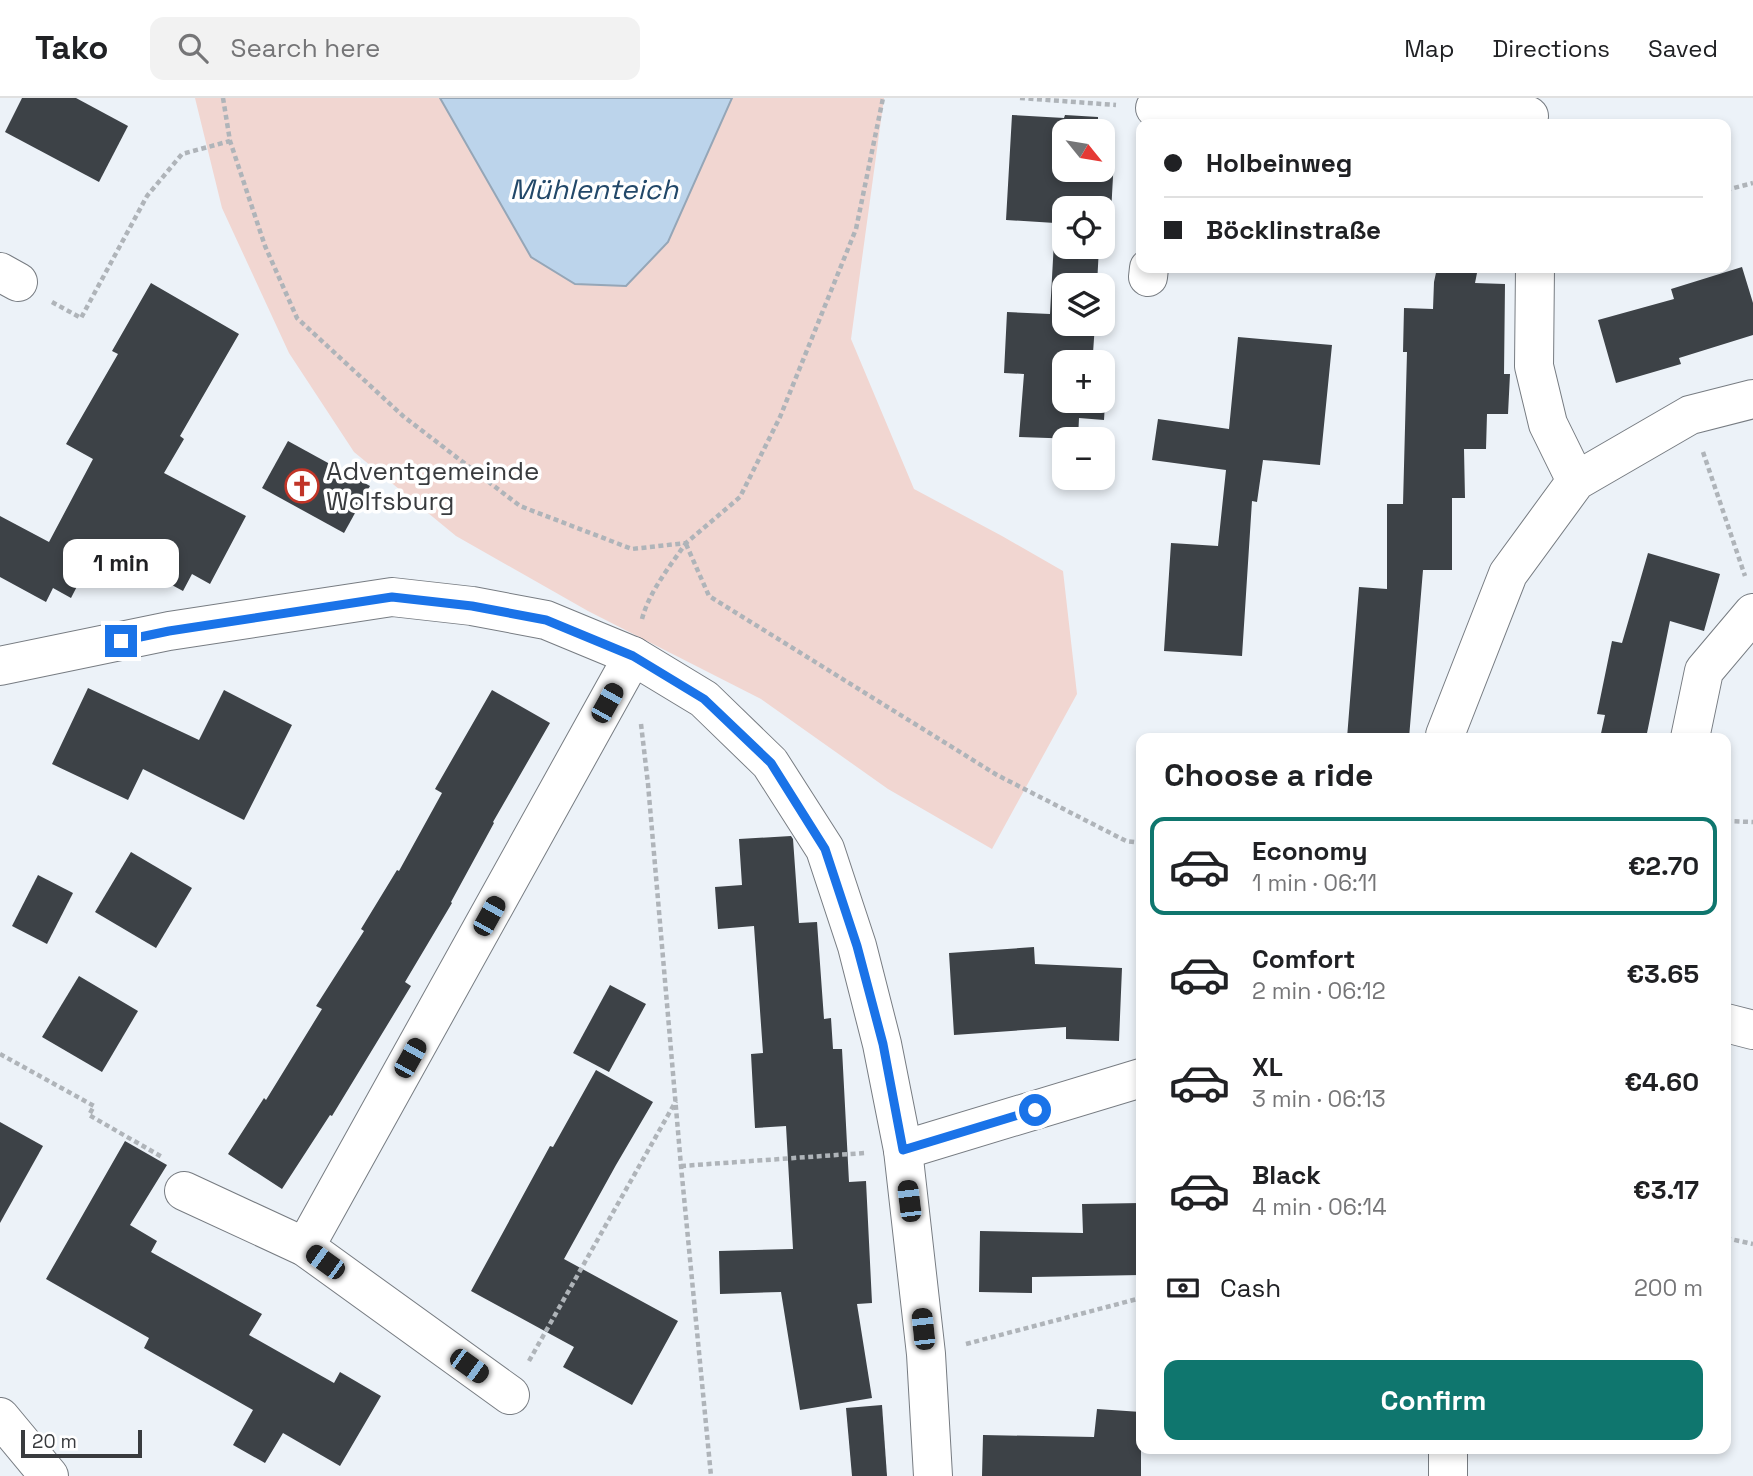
<!DOCTYPE html>
<html lang="en">
<head>
<meta charset="utf-8">
<style>
  :root { --surface:#fff; --page:#f2f2f2; --text:#202124; --muted:#757577; --line:#e0e0e0; --accent:#0f766e }
  body { margin:0; font-family:"Space Grotesk",sans-serif; background:var(--page); color:var(--text); height:100vh; display:flex; flex-direction:column; font-size:26px; white-space:nowrap }
  * { box-sizing:border-box; margin:0 }
  p { font-size:23px; color:var(--muted) }
  .icon { flex:none; width:38px; height:38px; fill:none; stroke:currentColor; stroke-width:2; stroke-linecap:round; stroke-linejoin:round }
  .map { position:relative; flex:1; overflow:hidden }
  .panel { position:absolute; left:1136px; top:635px; width:595px; height:721px; display:flex; flex-direction:column; background:var(--surface); border-radius:14px; box-shadow:0 4px 10px #0003 }
  .panel>* { flex:none }
  .banner { position:absolute; left:1136px; top:21px; width:595px; height:154px; border-radius:14px; box-shadow:0 4px 10px #0003; display:grid; align-content:center; height:154px; padding:0 28px; background:var(--surface) }
  .needle { width:46px; rotate:120deg }
  .fabs { position:absolute; left:1052px; top:21px; display:grid; gap:14px }
  .fabs a { display:grid; place-items:center; width:63px; height:63px; border-radius:14px; background:var(--surface); box-shadow:0 4px 10px #0003; font-size:35px }
  .scale { position:absolute; left:21px; bottom:18px; width:121px; box-sizing:border-box; padding-left:7px; border:4px solid #393b3e; border-top:0; font-size:19px; line-height:24px; white-space:nowrap; color:#393b3e; -webkit-text-stroke:5px #fff; paint-order:stroke }
  .end { position:absolute; width:32px; height:32px; margin:-16px; border:9px solid #1a73e8; background:#fff; box-shadow:0 0 0 4px #fff }
  .from { border-radius:50% }
  .bubble { position:absolute; height:49px; border-radius:14px; background:var(--surface); box-shadow:0 4px 10px #0003; font-size:23px; font-weight:700; line-height:49px; text-align:center }
  .car { position:absolute; width:21px; height:42px; margin:-21px -10px; border-radius:9px; box-shadow:0 0 5px 2px #0007; background:linear-gradient(#222 24%,#8ab4d8 0 40%,#222 0 76%,#8ab4d8 0 86%,#222 0) }
  .banner b { display:flex; align-items:center; gap:24px; height:66px; font-size:26px }
  .banner b+b { border-top:2px solid var(--line) }
  .banner i { width:18px; height:18px; background:var(--text) }
  ul { padding:0; list-style:none }
  li { display:flex; align-items:center; gap:21px; height:98px; margin:0 14px 10px; padding:0 14px; border:4px solid transparent; border-radius:14px }
  li div { flex:1 }
  li b { display:block; font-size:26px }
  li em { font-style:normal; font-weight:700 }
  li.active { border-color:var(--accent) }
  li>.icon { width:63px; height:63px; stroke-width:1.5 }
  h2 { padding:0 28px; font-size:32px; line-height:84px }
  .pay { display:flex; align-items:center; gap:18px; height:77px; padding:0 28px; font-size:26px }
  .pay p { margin-inline-start:auto }
  .primary-button { display:flex; gap:14px; margin-top:auto; padding:14px 28px }
  .primary-button a { flex:1; height:80px; border-radius:14px; background:var(--accent); color:#fff; font-size:28px; font-weight:700; line-height:80px; text-align:center }
  header { display:flex; align-items:center; gap:42px; box-sizing:border-box; height:98px; padding:0 35px; background:var(--surface); border-bottom:2px solid var(--line) }
  header strong { font-size:33px }
  nav { display:flex; gap:38px; margin-inline-start:auto; font-size:24px }
  .search { width:490px; height:63px; background:var(--page); display:flex; align-items:center; gap:18px; box-sizing:border-box; padding:0 24px; border-radius:14px; color:var(--muted); font-size:26px }
  .map>svg:first-child { display:block }
</style>
</head>
<body>
<header>
<strong>Tako</strong>
<div class="search"><svg class="icon" aria-label="search" viewBox="0 0 24 24"><circle cx="10" cy="10" r="6"/><path d="M15 15l6 6"/></svg>Search here</div>
<nav><a>Map</a><a>Directions</a><a>Saved</a></nav>
</header>
<div class="map">
<svg width="1753" height="1378" viewBox="0 0 1753 1378">
  <rect width="100%" height="100%" fill="#ecf2f8"/>
  <polygon fill="#f1d6d1" points="195,0 884,0 851,241 914,391 1002,438 1063,473 1077,596 992,751 888,691 761,601 588,513 456,438 354,354 289,255 222,110"/>
  <polygon fill="#bcd4eb" stroke="#95a6b7" stroke-width="2" points="440,0 732,0 668,144 626,188 575,186 531,159"/>
  <g fill="#3d4247" fill-rule="evenodd">
    <polygon points="22,0 76,0 128,28 99,84 5,34"/>
    <path d="M1012 17 1064 20 1065 17 1098 19V33H1064V72H1102V59L1114 60 1110 134H1102V110H1064V149H1099L1097 187H1064V226H1095L1093 255H1108L1104 322 1079 320 1078 341 1019 339 1024 276 1004 275 1007 214 1050 216 1055 125 1006 122ZM1064 264H1102V303H1064Z"/>
    <polygon points="1742,169 1753,205 1753,237 1679,260 1681,266 1616,285 1598,222 1674,201 1671,191"/>
    <polygon points="1437,170 1478,170 1475,185 1505,186 1504,276 1510,276 1508,316 1487,316 1486,351 1464,351 1465,400 1452,400 1452,472 1423,472 1409,640 1347,640 1359,489 1387,491 1387,406 1403,406 1407,254 1403,254 1404,210 1433,211 1434,184"/>
    <polygon points="151,185 239,236 180,338 184,341 164,375 246,418 210,486 192,476 183,493 133,466 122,487 87,469 71,500 53,490 46,504 0,479 0,418 49,444 93,361 66,346 118,256 112,253"/>
    <polygon points="1238,239 1332,247 1320,367 1263,362 1257,404 1252,403 1242,558 1164,553 1171,445 1218,448 1226,372 1152,362 1158,321 1229,331"/>
    <polygon points="288,343 370,388 344,435 262,390"/>
    <polygon points="1648,455 1720,476 1704,533 1670,523 1646,640 1600,640 1605,617 1597,616 1612,543 1622,545"/>
    <polygon points="88,590 199,642 224,592 292,627 244,722 143,671 128,702 52,666"/>
    <polygon points="492,592 550,625 493,724 494,725 451,804 452,805 405,884 411,888 332,1018 330,1017 282,1091 228,1056 264,1000 266,1002 322,911 316,908 364,833 361,831 397,772 399,773 442,695 435,691"/>
    <polygon points="791,738 793,741 799,825 817,824 824,921 831,920 833,951 842,951 849,1084 866,1083 872,1205 857,1206 872,1300 800,1312 781,1194 720,1196 719,1153 793,1151 786,1028 755,1030 751,956 763,955 754,828 718,831 715,789 742,787 739,741"/>
    <polygon points="131,754 192,790 156,850 95,814"/>
    <polygon points="38,777 73,795 47,846 12,828"/>
    <polygon points="1034,849 1035,866 1122,870 1119,943 1066,941 1066,929 954,937 949,855"/>
    <polygon points="79,878 138,913 102,974 42,939"/>
    <polygon points="610,887 646,906 609,974 573,955"/>
    <polygon points="596,972 653,1004 616,1067 564,1161 678,1223 632,1307 563,1269 574,1249 471,1193 550,1048 553,1049"/>
    <polygon points="0,1024 43,1048 0,1125"/>
    <polygon points="125,1043 167,1067 130,1127 157,1143 151,1154 262,1216 249,1237 334,1285 340,1274 381,1298 340,1368 283,1335 265,1365 233,1347 253,1312 144,1250 149,1240 46,1181"/>
    <polygon points="1141,1105 1141,1177 1032,1179 1032,1195 979,1194 980,1133 1083,1135 1082,1106"/>
    <polygon points="882,1307 887,1378 852,1378 846,1310"/>
    <polygon points="1097,1311 1141,1314 1141,1378 982,1378 983,1337 1094,1339"/>
  </g>
  <g fill="none" stroke-linecap="round" stroke-linejoin="round">
    <defs>
      <g id="street">
        <polyline points="1155,10 1456,11 1529,18"/>
        <polyline points="1535,170 1534,268 1548,326 1576,383"/>
        <polyline points="0,174 18,184"/>
        <polyline points="1148,179 1149,170"/>
        <polyline points="0,568 169,533 392,499 472,508 546,522 633,558 704,601 770,665 825,751 857,848 882,946 903,1052 926,1256 933,1378"/>
        <polyline points="1445,640 1445,637 1508,476 1576,383 1690,317 1753,301"/>
        <polyline points="1690,640 1704,573 1753,515"/>
        <polyline points="1726,925 1753,932"/>
        <polyline points="903,1052 1141,980"/>
        <polyline points="184,1093 305,1149 510,1297"/>
        <polyline points="305,1149 633,558"/>
        <polyline points="0,1319 49,1378"/>
        <polyline points="1448,1351 1448,1378"/>
      </g>
    </defs>
    <use href="#street" stroke="#777c82" stroke-width="40"/>
    <g stroke="#afb4b9" stroke-width="4.5" stroke-dasharray="5 3.5" stroke-linecap="butt">
      <polyline points="223,0 230,43 265,148 297,220 403,318 520,408 632,451 686,445 740,399 780,319 856,131 883,0"/>
      <polyline points="1020,0 1116,7"/>
      <polyline points="1726,92 1753,85"/>
      <polyline points="52,204 81,220 147,98 182,56 230,43"/>
      <polyline points="1703,354 1745,478"/>
      <polyline points="686,446 709,498 997,677 1126,743 1141,745"/>
      <path d="M642 521C649 494 670 468 686 445"/>
      <polyline points="641,626 648,686 681,1068 711,1378"/>
      <polyline points="1726,723 1753,724"/>
      <polyline points="0,956 94,1008 89,1017 162,1059"/>
      <polyline points="681,1068 865,1055"/>
      <polyline points="1726,1140 1753,1146"/>
      <polyline points="966,1246 1141,1200"/>
      <polyline points="529,1263 676,1003"/>
    </g>
    <use href="#street" stroke="#fff" stroke-width="38"/>
  </g>
  <g fill="none" stroke-linecap="round" stroke-linejoin="round">
    <polyline stroke="#1a73e8" stroke-width="9" points="121,543 169,533 392,499 472,508 546,522 633,558 704,601 771,665 825,751 857,848 883,946 903,1052 1035,1012"/>
  </g>
  <defs>
    <symbol id="church-ring" viewBox="-11 -11 22 22"><circle r="9.5" fill="#fff" stroke="#c13427" stroke-width="1.5"/><path d="M-1.2-6h2.4v3.5h3.3v2.4h-3.3V6h-2.4V-.1h-3.3v-2.4h3.3Z" fill="#c13427"/></symbol>
  </defs>
  <g fill-rule="evenodd">
    <use href="#church-ring" x="283" y="369" width="38" height="38"/>
  </g>
  <g text-anchor="middle" stroke-width="7" stroke-linejoin="round" paint-order="stroke">
    <g font-size="26" fill="#393b3e" stroke="#fff" text-anchor="start">
      <text x="326" y="382">Adventgemeinde<tspan x="326" dy="30">Wolfsburg</tspan></text>
    </g>
    <g font-size="28" font-style="italic" fill="#224869" stroke="#fff">
      <text x="594" y="101">Mühlenteich</text>
    </g>
  </g>
</svg>
<div class="fabs">
<a><svg class="needle" viewBox="-14 -14 28 28"><path d="M0-13l5 13h-10z" fill="#e53935"/><path d="M0 13l5-13h-10z" fill="#757577"/></svg></a>
<a><svg class="icon" aria-label="locate" viewBox="0 0 24 24"><circle cx="12" cy="12" r="6"/><path d="M12 2v4M12 18v4M2 12h4M18 12h4"/></svg></a>
<a><svg class="icon" aria-label="layers" viewBox="0 0 24 24"><path d="M12 4l9 5-9 5-9-5zM3 14l9 5 9-5"/></svg></a>
<a>+</a>
<a>−</a>
</div>
<div class="scale">20 m</div>
<i class="end from" style="left:1035px;top:1012px"></i>
<i class="end" style="left:121px;top:543px"></i>
<div class="bubble" style="left:63px;top:441px;width:116px">1 min</div>
<i class="car" style="left:607px;top:605px;rotate:29deg"></i>
<i class="car" style="left:489px;top:818px;rotate:29deg"></i>
<i class="car" style="left:410px;top:960px;rotate:29deg"></i>
<i class="car" style="left:909px;top:1103px;rotate:353deg"></i>
<i class="car" style="left:325px;top:1164px;rotate:306deg"></i>
<i class="car" style="left:923px;top:1231px;rotate:354deg"></i>
<i class="car" style="left:469px;top:1268px;rotate:126deg"></i>
<div class="banner">
<b><i class="from"></i>Holbeinweg</b>
<b><i></i>Böcklinstraße</b>
</div>
<section class="panel">
<h2>Choose a ride</h2>
<ul>
<li class="active"><svg class="icon" aria-label="car" viewBox="0 0 24 24"><path d="M5 17H2v-5l4-1 3-4h7l3 4 3 1v5h-3M9 17h6M6 11h13"/><circle cx="7" cy="17" r="2"/><circle cx="17" cy="17" r="2"/></svg><div><b>Economy</b><p>1 min · 06:11</p></div><em>€2.70</em></li>
<li><svg class="icon" aria-label="car" viewBox="0 0 24 24"><path d="M5 17H2v-5l4-1 3-4h7l3 4 3 1v5h-3M9 17h6M6 11h13"/><circle cx="7" cy="17" r="2"/><circle cx="17" cy="17" r="2"/></svg><div><b>Comfort</b><p>2 min · 06:12</p></div><em>€3.65</em></li>
<li><svg class="icon" aria-label="car" viewBox="0 0 24 24"><path d="M5 17H2v-5l4-1 3-4h7l3 4 3 1v5h-3M9 17h6M6 11h13"/><circle cx="7" cy="17" r="2"/><circle cx="17" cy="17" r="2"/></svg><div><b>XL</b><p>3 min · 06:13</p></div><em>€4.60</em></li>
<li><svg class="icon" aria-label="car" viewBox="0 0 24 24"><path d="M5 17H2v-5l4-1 3-4h7l3 4 3 1v5h-3M9 17h6M6 11h13"/><circle cx="7" cy="17" r="2"/><circle cx="17" cy="17" r="2"/></svg><div><b>Black</b><p>4 min · 06:14</p></div><em>€3.17</em></li>
</ul>
<div class="pay"><svg class="icon" aria-label="cash" viewBox="0 0 24 24"><path d="M3 7h18v10H3z"/><circle cx="12" cy="12" r="2"/></svg>Cash<p>200 m</p></div>
<div class="primary-button"><a>Confirm</a></div>
</section>
</div>
</body>
</html>
